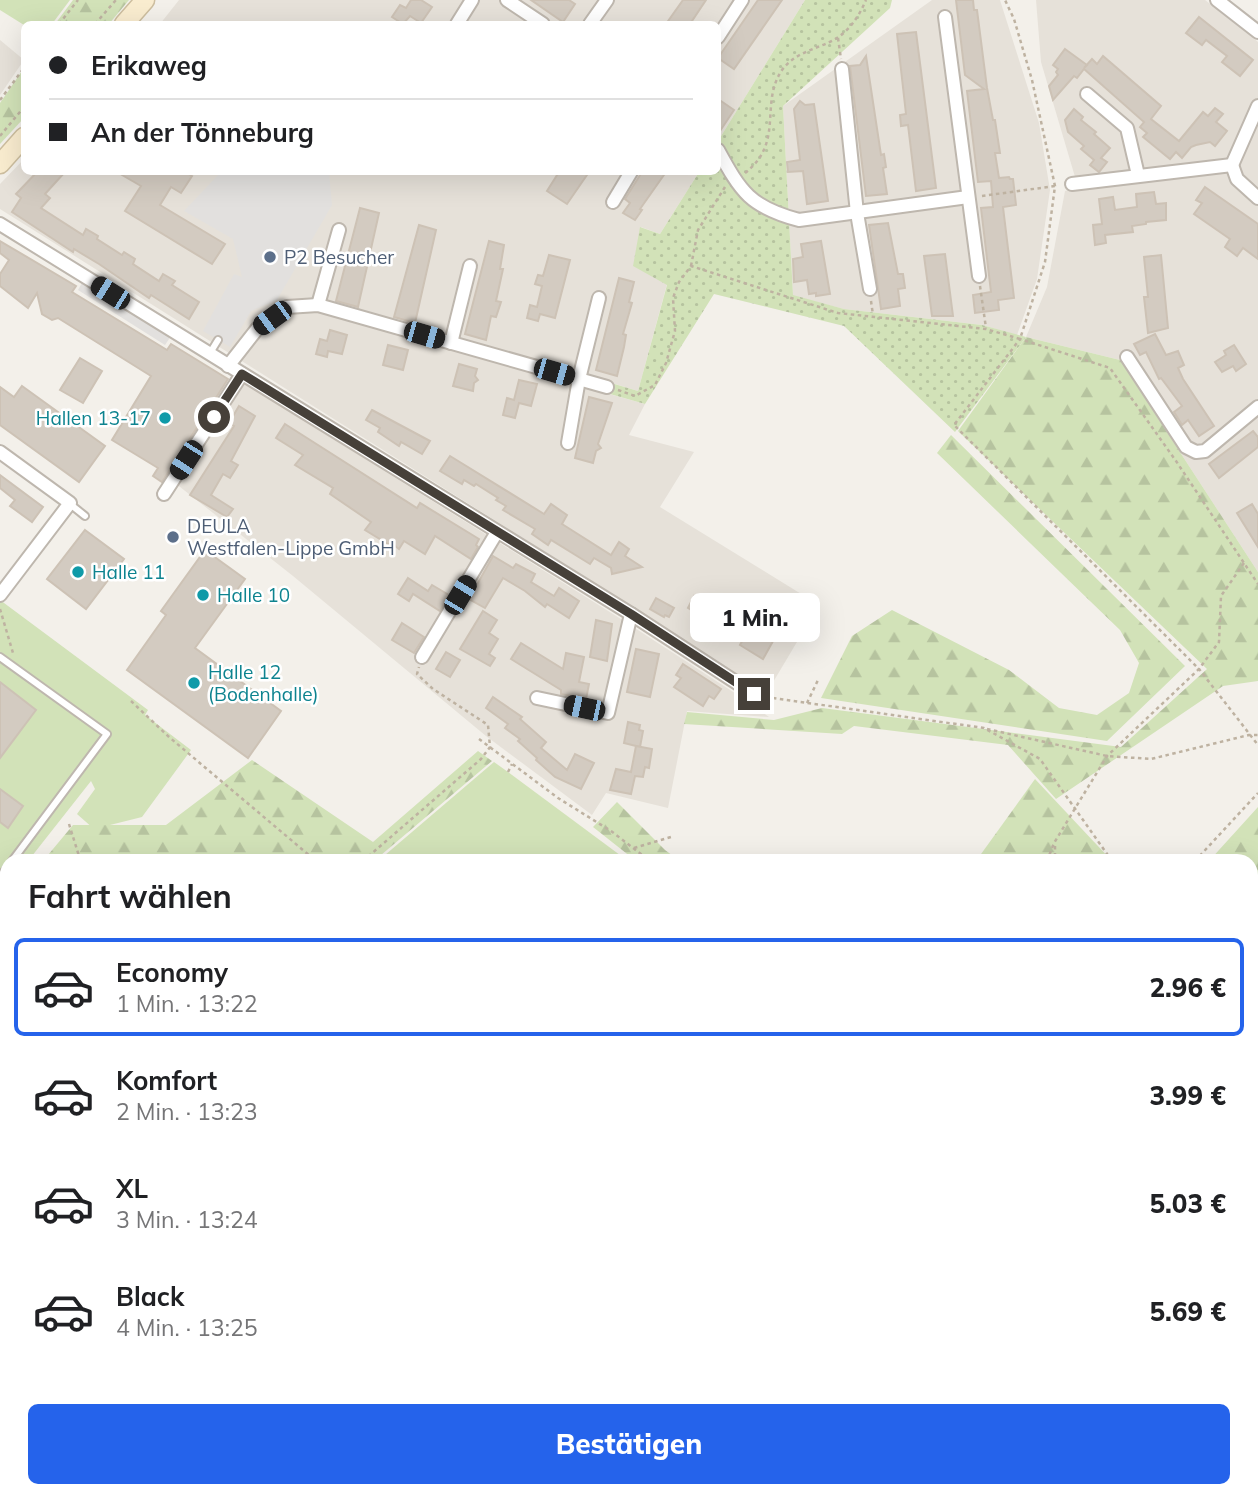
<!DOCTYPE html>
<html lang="de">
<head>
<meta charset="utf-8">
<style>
  :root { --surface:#fff; --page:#f2f2f2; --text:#202124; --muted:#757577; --line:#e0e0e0; --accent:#2563eb }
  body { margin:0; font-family:Mulish,sans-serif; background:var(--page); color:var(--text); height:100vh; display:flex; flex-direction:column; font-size:26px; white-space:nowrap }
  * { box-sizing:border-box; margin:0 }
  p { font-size:23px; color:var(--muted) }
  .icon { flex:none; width:38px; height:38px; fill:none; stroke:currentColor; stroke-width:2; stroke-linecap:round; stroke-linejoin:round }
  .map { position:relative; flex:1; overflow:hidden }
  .drawer { position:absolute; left:0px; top:854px; width:1258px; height:644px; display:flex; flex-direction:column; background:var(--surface); border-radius:21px 21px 0 0; box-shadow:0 7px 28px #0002 }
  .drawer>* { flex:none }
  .hud { position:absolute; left:21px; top:21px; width:700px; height:154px; border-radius:10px; box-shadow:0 7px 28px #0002; display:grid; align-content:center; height:154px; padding:0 28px; background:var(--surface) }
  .end { position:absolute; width:32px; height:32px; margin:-16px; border:9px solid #464039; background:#fff; box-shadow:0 0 0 4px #fff }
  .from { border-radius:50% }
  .bubble { position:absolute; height:49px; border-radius:10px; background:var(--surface); box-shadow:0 7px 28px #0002; font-size:23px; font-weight:800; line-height:49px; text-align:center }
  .car { position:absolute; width:21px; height:42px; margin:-21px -10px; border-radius:9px; box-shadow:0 0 5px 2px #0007; background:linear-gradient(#222 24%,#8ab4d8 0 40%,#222 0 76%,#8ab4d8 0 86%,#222 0) }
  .hud b { display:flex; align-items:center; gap:24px; height:66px; font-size:26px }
  .hud b+b { border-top:2px solid var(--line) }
  .hud i { width:18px; height:18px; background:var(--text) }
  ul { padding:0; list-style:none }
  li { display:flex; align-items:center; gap:21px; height:98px; margin:0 14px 10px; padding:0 14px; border:4px solid transparent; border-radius:10px }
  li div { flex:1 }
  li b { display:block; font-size:26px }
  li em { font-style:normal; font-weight:800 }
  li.on { border-color:var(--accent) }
  li>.icon { width:63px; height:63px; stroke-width:1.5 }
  h2 { padding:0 28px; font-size:32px; line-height:84px }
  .primary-button { display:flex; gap:14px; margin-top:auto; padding:14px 28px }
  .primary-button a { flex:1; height:80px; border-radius:10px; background:var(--accent); color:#fff; font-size:28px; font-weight:800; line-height:80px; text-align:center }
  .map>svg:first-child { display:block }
</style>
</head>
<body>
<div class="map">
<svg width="1258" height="1498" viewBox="0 0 1258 1498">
  <defs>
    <pattern id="forest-firs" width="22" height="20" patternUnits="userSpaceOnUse" patternTransform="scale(1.75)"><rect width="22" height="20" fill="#d2e2b8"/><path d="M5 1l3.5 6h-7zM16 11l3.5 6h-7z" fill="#b6c39f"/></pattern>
    <pattern id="park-dots" width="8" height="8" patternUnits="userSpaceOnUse" patternTransform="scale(1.75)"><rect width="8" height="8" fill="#d2e2b8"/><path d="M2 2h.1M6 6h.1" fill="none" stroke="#b6c39f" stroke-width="1.8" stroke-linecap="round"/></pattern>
  </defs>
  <rect width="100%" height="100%" fill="#f3f0ea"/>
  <g fill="#e6e1d9">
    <polygon points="179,0 805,0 718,141 718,24 160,24"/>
    <polygon points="932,0 1000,0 1039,123 1050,190 1037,279 1017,335 982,325 844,309 793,296 783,106"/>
    <polygon points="1036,0 1205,0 1258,42 1258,572 1120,360 1026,337 1047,287 1065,191 1078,187 1041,62"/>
    <polygon points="0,40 24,60 0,95"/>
    <polygon points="24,159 24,172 699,172 660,234 641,227 667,284 638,391 579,373 577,385 645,404 629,435 694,452 660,507 819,605 766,694 628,604 0,209 0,184"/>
    <polygon points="242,382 621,619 747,701 769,717 687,711 668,808 606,793 592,815 486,736 293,576 175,483"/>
  </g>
  <g fill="#d2e2b8">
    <polygon points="0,0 70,0 52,24 24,25 0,10"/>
    <polygon points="0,600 148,710 145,715 191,750 142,817 94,829 77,814 95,789 91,781 28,861 7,861 7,1206 0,1214"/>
    <polygon points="494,762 508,772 628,861 378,861"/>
    <polygon points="0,1237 7,1243 7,1491 180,1491 174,1498 0,1498"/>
  </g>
  <g fill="url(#forest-firs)">
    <polygon points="73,0 129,0 109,24 55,24"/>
    <polygon points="24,68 24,118 0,144 0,103"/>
    <polygon points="1026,337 1120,360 1258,572 1258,681 1223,686 1056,799 1008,745 854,726 842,734 684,724 687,712 774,720 822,708 1121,747 1207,669 958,431"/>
    <polygon points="951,435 1185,666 1107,741 821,698 852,636 892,610 1009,670 1059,708 1097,715 1129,693 1139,663 1120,630 937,453"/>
    <polygon points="478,751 492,761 374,861 43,861 73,825 166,825 252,760 373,842"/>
    <polygon points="1035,779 1112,861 976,861"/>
    <polygon points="617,802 665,850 680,861 636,861 593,827"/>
    <polygon points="1258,807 1258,1498 320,1498 312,1491 504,1491 541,1494 542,1491 1251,1491 1251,861 1209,861"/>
  </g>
  <polygon fill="url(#park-dots)" points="805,0 892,0 890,8 783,106 793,295 844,309 982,325 1026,337 955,432 844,326 714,294 645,404 589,388 591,377 638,391 667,285 633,266 640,227 660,234 699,172 718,172 718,141"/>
  <g fill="#e2e0de">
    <polygon points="221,172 329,172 332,205 277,300 251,311 230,347 203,331 234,274 242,277 233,239 184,211"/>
    <polygon points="83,281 171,336 165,345 78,290"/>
  </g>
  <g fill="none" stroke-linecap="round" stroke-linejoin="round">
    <g stroke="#aed4e8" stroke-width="4.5">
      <polyline points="0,1245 7,1248"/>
      <polyline points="297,1491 305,1498"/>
    </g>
  </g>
  <g fill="#d3cbc1" stroke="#cdc2b5" stroke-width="2">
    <polygon points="411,0 421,0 432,7 421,23 410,16 403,24 392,17 400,5 406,8"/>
    <polygon points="531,0 569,0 575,4 563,22"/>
    <polygon points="683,0 706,0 690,24 666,24"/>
    <polygon points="758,0 782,0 734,69 718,58"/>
    <polygon points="956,0 973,0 974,10 977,10 987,88 993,120 995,120 1000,153 995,153 999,178 1009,177 1010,179 1013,179 1016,205 1003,207 1014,298 998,300 999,310 975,313 973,295 991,292 981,208 993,207 991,181 978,182 967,91 984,89 965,75"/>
    <polygon points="1199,17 1253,60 1240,76 1222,62 1227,56 1206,40 1202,45 1186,33"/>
    <polygon points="916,32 936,188 916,191 908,125 901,126 900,115 906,114 897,34"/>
    <polygon points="1065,49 1087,65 1084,68 1092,59 1097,64 1103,56 1161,106 1151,119 1179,141 1203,112 1208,116 1215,108 1223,114 1216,122 1227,131 1215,146 1210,142 1196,145 1191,147 1182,158 1176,152 1170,159 1143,137 1147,133 1140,127 1144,122 1084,69 1077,78 1074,76 1053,100 1049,86 1058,75 1056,72 1058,69 1053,65"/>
    <polygon points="866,56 881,155 884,154 886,167 883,168 887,194 866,196 850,66 860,65"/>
    <polygon points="718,99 734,110 718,134"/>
    <polygon points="800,101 805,105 814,104 828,201 807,204 803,171 788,172 787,162 800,160 794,109"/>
    <polygon points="1074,109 1083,117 1081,120 1096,132 1094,134 1110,148 1101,158 1107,162 1099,172 1090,165 1094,160 1081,149 1084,146 1068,132 1065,120"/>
    <polygon points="37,172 65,172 45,194 50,198 41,208 83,235 86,229 98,236 97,239 122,255 124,252 135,259 133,264 159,281 163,274 175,281 172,285 199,302 189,319 151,295 149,298 99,264 74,249 73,252 12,212 21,198 16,194"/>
    <polygon points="117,172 185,172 192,176 181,193 171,187 160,205 225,244 212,264 125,211 141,186"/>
    <polygon points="559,172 589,172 567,204 547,191"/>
    <polygon points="642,172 666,172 640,209 642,210 635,220 623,213 630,203 625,199"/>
    <polygon points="1205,187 1258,224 1258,259 1243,248 1237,256 1225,247 1230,239 1194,214 1202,203 1196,200"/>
    <polygon points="1154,192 1156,204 1166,203 1166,220 1146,222 1146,224 1132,226 1133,232 1105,235 1106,243 1095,245 1093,225 1102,224 1099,199 1113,197 1115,210 1137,207 1136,194"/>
    <polygon points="360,208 379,213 358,307 336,301"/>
    <polygon points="888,223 898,274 903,274 905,288 898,289 900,306 881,309 869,225"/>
    <polygon points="419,225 436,230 415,323 394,317"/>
    <polygon points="0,241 76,286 72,292 167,350 171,344 228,379 162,482 153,476 158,468 112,440 151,376 58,318 52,320 42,314 37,293 28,308 0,286 0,274 9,260 0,253"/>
    <polygon points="489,241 504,245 500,269 503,269 496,301 501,302 496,317 491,316 486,340 465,334"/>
    <polygon points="821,241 830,294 816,296 816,293 809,294 807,280 794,282 793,259 803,257 801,244"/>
    <polygon points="945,254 953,316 932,316 924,256"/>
    <polygon points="549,255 570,260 555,318 540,314 538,321 527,318 530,305 537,307 542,286 535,284 538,275 543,276"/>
    <polygon points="1161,255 1168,328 1148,333 1144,297 1148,297 1144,257"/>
    <polygon points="619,278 634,282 629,302 632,303 623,334 626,335 624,347 617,376 596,370"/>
    <polygon points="330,330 347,335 342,354 328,351 327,357 316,354 320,339 327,341"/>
    <polygon points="1155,334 1166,355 1178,351 1184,365 1178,368 1183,379 1214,426 1199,436 1188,420 1182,425 1174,412 1182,406 1161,378 1159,379 1146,352 1140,355 1134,344"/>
    <polygon points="388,345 408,350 403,370 383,365"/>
    <polygon points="1234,345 1246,364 1236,371 1233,366 1222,372 1215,362 1226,355 1224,351"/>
    <polygon points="80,358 102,371 83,403 60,390"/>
    <polygon points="459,364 477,369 475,376 478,380 474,383 473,391 453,386"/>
    <polygon points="519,380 537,384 531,406 519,403 515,418 503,415 507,398 514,400"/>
    <polygon points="22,386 105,446 79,482 0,425 0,387 14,397"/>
    <polygon points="589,397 612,403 598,444 601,448 596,451 593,463 575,458"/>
    <polygon points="239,406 255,416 231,461 238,465 230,478 223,474 211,495 233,509 227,517 190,495 234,426 229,423"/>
    <polygon points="372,410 430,441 422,454 401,442 399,446 378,432 380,428 366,420"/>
    <polygon points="285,424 417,508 420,503 479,539 476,545 478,547 471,559 435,536 425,554 404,541 399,549 394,545 393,547 365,530 371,522 330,494 333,488 295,465 303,455 276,438"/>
    <polygon points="1253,431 1258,437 1258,447 1219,478 1209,464"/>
    <polygon points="450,456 544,514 551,504 567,515 562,524 611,555 619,542 629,549 625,556 642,567 612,574 611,568 594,558 590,564 551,540 548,545 532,534 535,529 503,510 506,506 496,500 498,498 476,484 474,486 464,480 462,484 440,471"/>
    <polygon points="0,475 43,507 32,522 10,506 15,500 0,488"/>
    <polygon points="1252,504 1258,514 1258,547 1237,513"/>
    <polygon points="85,530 124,559 86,609 47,579"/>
    <polygon points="205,550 245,579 195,648 281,711 248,758 127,670 166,615 161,611"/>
    <polygon points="493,556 513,568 516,564 535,574 531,582 554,596 559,588 579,601 569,618 547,604 545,607 525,591 503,578 485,608 469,599"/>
    <polygon points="408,578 428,591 432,585 449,595 440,611 413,594 409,601 398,594"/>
    <polygon points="694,596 712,607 719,597 732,605 717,629 707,623 709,621 688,608"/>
    <polygon points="656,598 674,608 669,617 665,615 664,617 650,609"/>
    <polygon points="483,611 497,620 489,633 498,639 489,654 495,658 490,666 460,649"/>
    <polygon points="596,620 612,624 607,661 590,657"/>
    <polygon points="402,623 424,637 414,653 392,640"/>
    <polygon points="750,627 773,641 763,659 740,645"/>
    <polygon points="521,643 563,669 566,653 584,657 579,682 589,684 586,699 561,694 561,690 511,659"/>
    <polygon points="636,649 659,654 650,697 627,692"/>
    <polygon points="446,652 460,660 450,677 436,669"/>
    <polygon points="683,664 721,689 714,699 709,696 703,706 674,687 681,678 676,675"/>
    <polygon points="0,682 36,710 0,758"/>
    <polygon points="493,697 522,717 520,719 546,742 541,748 567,770 575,754 594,763 581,789 555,777 536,760 537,758 518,741 520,739 505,728 508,724 486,708"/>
    <polygon points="628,722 640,725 639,730 643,731 640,747 624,743"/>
    <polygon points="636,746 652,749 649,768 645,767 643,777 635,776 631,794 610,790 616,769 631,772"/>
    <polygon points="0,789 23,806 8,828 0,822"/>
  </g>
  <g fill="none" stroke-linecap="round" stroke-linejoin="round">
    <defs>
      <g id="lane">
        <polyline points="210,353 218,340"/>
        <polyline points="70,504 85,516"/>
        <polyline points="0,657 107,734 12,861"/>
        <polyline points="0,877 7,868"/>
        <polyline points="0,898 7,908"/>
        <polyline points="0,920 7,910"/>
        <polyline points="0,1208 7,1210"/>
      </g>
      <g id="street">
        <polyline points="507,0 543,24"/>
        <polyline points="1217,0 1258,32"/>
        <polyline points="945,17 979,276"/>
        <polyline points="457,24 472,0"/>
        <polyline points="590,24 607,0"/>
        <polyline points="718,37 742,0"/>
        <polyline points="842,69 857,213 870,289"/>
        <polyline points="1087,94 1127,128 1138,175"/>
        <path d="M718 150C741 192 750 207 799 220L968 197"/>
        <polyline points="1232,165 1258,106"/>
        <polyline points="1232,165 1237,179 1258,198"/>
        <polyline points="1072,184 1232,165"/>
        <polyline points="613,202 631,172"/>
        <polyline points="0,224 631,614 754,694"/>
        <polyline points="318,305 339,230"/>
        <polyline points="451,343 470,266"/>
        <polyline points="1127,357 1186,447 1196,452 1205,451 1258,407"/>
        <polyline points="228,366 257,329 287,307 318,305 607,387"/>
        <polyline points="568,443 579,379 599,298"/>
        <polyline points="0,452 70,503 0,595"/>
        <polyline points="164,494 242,374"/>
        <polyline points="422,657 497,532"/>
        <polyline points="537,698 608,713 631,614"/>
      </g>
      <g id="secondary">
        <polyline points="124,24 145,0"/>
        <polyline points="0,164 24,137"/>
      </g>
    </defs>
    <use href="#lane" stroke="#beb7ae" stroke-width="10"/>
    <use href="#street" stroke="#beb7ae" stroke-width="16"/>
    <use href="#secondary" stroke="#cdbe9f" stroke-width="21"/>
    <g stroke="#beb2a1" stroke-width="2.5" stroke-dasharray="3.5 3.5" stroke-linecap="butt">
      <polyline points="59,24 78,0"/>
      <polyline points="95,24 116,0"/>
      <polyline points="838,38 841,59"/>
      <polyline points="0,100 24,68"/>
      <polyline points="0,136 24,107"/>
      <path d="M745 173C785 142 759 104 782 70 796 51 819 49 837 38 851 29 860 14 866 0"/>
      <polyline points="982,196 1055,186"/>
      <polyline points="691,266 698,230 725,187"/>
      <polyline points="980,286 986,328"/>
      <polyline points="871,301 873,315"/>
      <polyline points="618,390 635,396 655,385 666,363 675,331 673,298 679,282 691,266 838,313 986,329 1020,339 1045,262 1055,186 1032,80 1014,19 1005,0"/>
      <polyline points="1244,563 1221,596 1219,642 1199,669 1258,745"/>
      <polyline points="0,609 13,653"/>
      <polyline points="766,697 984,728 1040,759 1112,861"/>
      <polyline points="131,701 169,737 316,861"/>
      <polyline points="807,703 819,678"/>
      <polyline points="987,729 1107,756 1151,759 1249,735 1258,735"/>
      <polyline points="479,739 558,798 611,831 650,861"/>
      <polyline points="508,772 512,764"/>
      <polyline points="69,824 79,856 83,861"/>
      <polyline points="1055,846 1055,861"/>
      <polyline points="634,848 671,837"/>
      <polyline points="363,861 481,759 490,747 488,725 433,689 417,674 419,667"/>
      <polyline points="1047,861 1054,843 1107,756 1199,669 954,425 1020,339 1110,368 1176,461 1258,584"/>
      <polyline points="1195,861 1258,793"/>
      <polyline points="1251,1002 1258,991"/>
      <polyline points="1251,1122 1258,1121"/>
      <polyline points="1251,1233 1258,1236"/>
      <polyline points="1251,1307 1258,1312"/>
      <polyline points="1251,1326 1258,1322"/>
      <polyline points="1251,1456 1258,1462"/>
      <polyline points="405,1491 436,1498"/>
      <polyline points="622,1491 641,1498"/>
      <polyline points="884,1491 893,1498"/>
      <polyline points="163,1498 168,1491"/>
      <polyline points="373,1498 373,1491"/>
      <polyline points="582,1498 588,1491"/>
      <polyline points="680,1498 684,1491"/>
      <polyline points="1020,1498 1028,1491"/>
    </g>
    <use href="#lane" stroke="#fff" stroke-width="6"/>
    <use href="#street" stroke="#fff" stroke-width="12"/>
    <use href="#secondary" stroke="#f9eccf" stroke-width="18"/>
  </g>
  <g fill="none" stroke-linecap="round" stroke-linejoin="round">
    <polyline stroke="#464039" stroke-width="9" points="214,417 242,374 631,614 754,694"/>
  </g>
  <g fill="#5c6f8a" stroke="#fff" stroke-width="2.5">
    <circle cx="270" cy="257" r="7"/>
    <circle cx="173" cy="537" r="7"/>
  </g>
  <g fill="#0f9aa8" stroke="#fff" stroke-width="2.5">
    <circle cx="165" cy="418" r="7"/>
    <circle cx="78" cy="572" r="7"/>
    <circle cx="203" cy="595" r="7"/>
    <circle cx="194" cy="683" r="7"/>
  </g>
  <g text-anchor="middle" stroke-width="5" stroke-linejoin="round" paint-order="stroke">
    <g font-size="19" fill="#4e5e75" stroke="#fff" text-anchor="start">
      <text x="284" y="264">P2 Besucher</text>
      <text x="187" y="533">DEULA<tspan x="187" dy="22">Westfalen-Lippe GmbH</tspan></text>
    </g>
    <g font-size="19" fill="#0d838f" stroke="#fff" text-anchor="start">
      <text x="151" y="425" text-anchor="end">Hallen 13-17</text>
      <text x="92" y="579">Halle 11</text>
      <text x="217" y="602">Halle 10</text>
      <text x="208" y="679">Halle 12<tspan x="208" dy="22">(Bodenhalle)</tspan></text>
    </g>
  </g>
</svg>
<i class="end from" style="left:214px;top:417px"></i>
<i class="end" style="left:754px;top:694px"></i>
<div class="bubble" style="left:690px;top:593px;width:130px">1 Min.</div>
<i class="car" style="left:110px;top:293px;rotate:302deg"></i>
<i class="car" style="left:272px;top:318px;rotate:234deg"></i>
<i class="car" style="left:424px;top:335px;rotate:106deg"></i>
<i class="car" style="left:554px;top:372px;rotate:106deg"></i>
<i class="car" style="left:186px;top:460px;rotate:213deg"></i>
<i class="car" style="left:460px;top:595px;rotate:31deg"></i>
<i class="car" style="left:584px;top:708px;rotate:282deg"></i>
<div class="hud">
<b><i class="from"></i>Erikaweg</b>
<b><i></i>An der Tönneburg</b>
</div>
<section class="drawer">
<h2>Fahrt wählen</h2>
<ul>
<li class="on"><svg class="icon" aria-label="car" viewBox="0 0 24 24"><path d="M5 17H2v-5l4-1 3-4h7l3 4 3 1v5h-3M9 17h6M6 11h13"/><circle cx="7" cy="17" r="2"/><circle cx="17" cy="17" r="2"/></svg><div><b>Economy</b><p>1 Min. · 13:22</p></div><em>2.96 €</em></li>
<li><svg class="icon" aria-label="car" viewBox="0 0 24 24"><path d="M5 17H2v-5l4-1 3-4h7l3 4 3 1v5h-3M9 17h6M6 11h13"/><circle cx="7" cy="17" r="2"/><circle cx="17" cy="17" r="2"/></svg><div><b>Komfort</b><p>2 Min. · 13:23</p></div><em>3.99 €</em></li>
<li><svg class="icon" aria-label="car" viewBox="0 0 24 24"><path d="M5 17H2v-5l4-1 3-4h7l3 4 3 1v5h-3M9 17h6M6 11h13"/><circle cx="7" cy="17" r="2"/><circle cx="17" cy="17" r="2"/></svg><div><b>XL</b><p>3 Min. · 13:24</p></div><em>5.03 €</em></li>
<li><svg class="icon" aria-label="car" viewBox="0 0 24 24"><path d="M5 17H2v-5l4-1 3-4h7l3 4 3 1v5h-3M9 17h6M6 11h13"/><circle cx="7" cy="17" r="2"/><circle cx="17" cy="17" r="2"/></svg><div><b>Black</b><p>4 Min. · 13:25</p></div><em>5.69 €</em></li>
</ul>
<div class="primary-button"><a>Bestätigen</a></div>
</section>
</div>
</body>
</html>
